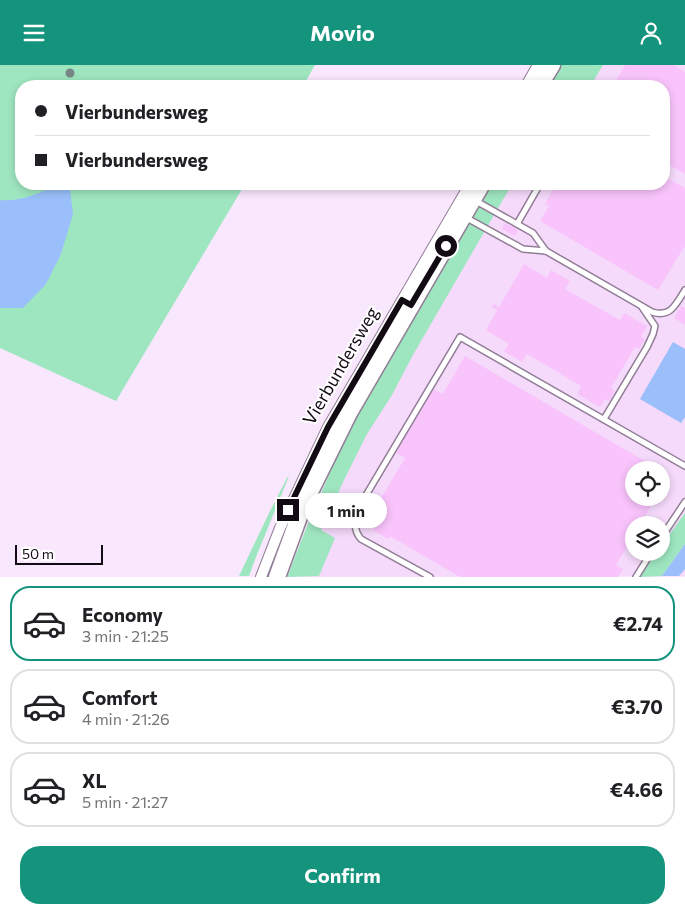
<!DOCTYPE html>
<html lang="en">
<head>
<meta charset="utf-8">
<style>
  :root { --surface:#fff; --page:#f2f2f2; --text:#202124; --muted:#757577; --line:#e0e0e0; --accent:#14947c }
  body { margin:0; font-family:Commissioner,sans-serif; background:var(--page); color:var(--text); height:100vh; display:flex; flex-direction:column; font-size:19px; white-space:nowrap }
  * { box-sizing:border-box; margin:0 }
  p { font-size:16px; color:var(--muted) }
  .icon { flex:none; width:28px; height:28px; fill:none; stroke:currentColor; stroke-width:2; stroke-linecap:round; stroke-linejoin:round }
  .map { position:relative; height:512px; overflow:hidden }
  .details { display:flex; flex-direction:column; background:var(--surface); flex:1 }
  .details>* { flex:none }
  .hud { position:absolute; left:15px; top:15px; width:655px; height:110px; border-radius:20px; box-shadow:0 2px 8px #0003; display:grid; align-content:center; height:110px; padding:0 20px; background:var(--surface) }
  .buttons { position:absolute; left:625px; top:396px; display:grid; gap:10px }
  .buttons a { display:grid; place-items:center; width:45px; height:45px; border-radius:50%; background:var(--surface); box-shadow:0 2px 8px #0003; font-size:25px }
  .scale { position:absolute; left:15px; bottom:12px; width:88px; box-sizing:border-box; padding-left:5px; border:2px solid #120b14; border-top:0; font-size:14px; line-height:18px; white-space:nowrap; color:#120b14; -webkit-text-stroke:4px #fff; paint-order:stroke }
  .end { position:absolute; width:22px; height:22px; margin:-11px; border:6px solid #120b14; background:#fff; box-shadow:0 0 0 2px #fff }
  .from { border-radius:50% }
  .bubble { position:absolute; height:35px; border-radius:18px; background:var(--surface); box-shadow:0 2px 8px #0003; font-size:16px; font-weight:700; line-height:35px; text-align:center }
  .hud b { display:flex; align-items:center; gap:18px; height:48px; font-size:19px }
  .hud b+b { border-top:1px solid var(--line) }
  .hud i { width:12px; height:12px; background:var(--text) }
  ul { padding:9px 0 0; list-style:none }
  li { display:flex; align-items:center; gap:15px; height:75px; margin:0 10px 8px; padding:0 10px; border:2px solid var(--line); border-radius:20px }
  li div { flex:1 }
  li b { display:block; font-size:19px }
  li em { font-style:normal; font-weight:700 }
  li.on { border-color:var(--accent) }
  li>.icon { width:45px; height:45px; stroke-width:1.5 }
  .action { display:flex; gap:10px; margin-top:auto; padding:10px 20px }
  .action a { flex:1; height:58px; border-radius:20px; background:var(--accent); color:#fff; font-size:20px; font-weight:700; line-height:58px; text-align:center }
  header { display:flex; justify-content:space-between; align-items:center; height:65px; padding:0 20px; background:var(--accent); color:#fff; font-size:22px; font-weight:700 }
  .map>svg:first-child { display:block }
</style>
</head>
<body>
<header><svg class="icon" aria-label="menu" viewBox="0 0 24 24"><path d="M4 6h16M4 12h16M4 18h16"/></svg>Movio<svg class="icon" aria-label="person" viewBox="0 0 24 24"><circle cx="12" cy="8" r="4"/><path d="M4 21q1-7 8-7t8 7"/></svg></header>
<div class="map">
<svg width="685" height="512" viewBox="0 0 685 512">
  <rect width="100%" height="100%" fill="#f9e7fd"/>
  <path fill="#f5dafb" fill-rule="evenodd" d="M578 0H685V511L307 512 320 464 362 369 509 119H664V21H566ZM634 405H661V432H634ZM634 460H661V488H634Z"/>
  <g fill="#9ee6c0">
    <polygon points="0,0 315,0 303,21 21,21 21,119 245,119 116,336 0,283"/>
    <polygon points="561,0 603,0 594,15 593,21 548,21"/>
    <polygon points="490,119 512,119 413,290 392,330 367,369 344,415 321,465 335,473 319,511 287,512 307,461 340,384 363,334"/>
    <polygon points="289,411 256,492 249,511 239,511 270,446 287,413"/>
    <polygon points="685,448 685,479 662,511 639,512 656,488 661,488 661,481"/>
  </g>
  <g fill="#9abffa">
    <path d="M55 121 70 125 73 149 61 189 46 219 23 243H0V135C20 137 37 129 55 121Z"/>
    <polygon points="673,277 685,284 685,352 681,358 640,334"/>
    <polygon points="685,479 685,504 679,511 662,511"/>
  </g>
  <g fill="#f9c4fc">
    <polygon points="625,0 674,0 685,7 685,109 664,97 664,21 613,21"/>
    <polygon points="664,111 685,123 685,183 684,182 658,225 540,156 549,141 545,139 556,119 664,119"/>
    <polygon points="505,158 518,165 515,171 502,164"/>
    <polygon points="524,199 547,213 551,205 570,216 565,224 620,255 624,248 647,261 641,272 645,274 639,284 635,282 611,323 615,326 609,336 605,334 600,342 577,329 581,321 527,289 522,297 504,286 509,279 486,265 497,245 492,242 494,239 499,242"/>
    <polygon points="681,241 685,243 685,260 674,253"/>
    <polygon points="465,291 660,405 634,405 634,432 656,432 640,460 634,460 634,470 616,500 623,504 618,512 460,512 390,471 388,474 373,465 375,462 367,457 405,393 396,388 433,324 443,329"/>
  </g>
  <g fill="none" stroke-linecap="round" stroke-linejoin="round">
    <defs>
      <g id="lane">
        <polyline points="476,136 533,168 546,186"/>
        <path d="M465 152 523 184 546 186 652 247C671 253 676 239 685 225"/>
        <polyline points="517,159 540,119"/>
        <polyline points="604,354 647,282 653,269 655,261 642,242"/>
        <polyline points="661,473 685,437"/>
        <path d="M430 512 361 474C351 463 356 449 362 437L460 272 685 401"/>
        <polyline points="636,512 651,488"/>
      </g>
      <g id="street">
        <polyline points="526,21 538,0"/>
        <polyline points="261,512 280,463 328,362 470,119"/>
      </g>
      <g id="primary">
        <polyline points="539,21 552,0"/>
        <polyline points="277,512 303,441 349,348 482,119"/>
      </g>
    </defs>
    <use href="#lane" stroke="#917d96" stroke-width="8"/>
    <use href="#street" stroke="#917d96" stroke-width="12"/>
    <use href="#primary" stroke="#917d96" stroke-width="19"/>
    <use href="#lane" stroke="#fff" stroke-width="5"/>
    <use href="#street" stroke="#fff" stroke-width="10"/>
    <use href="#primary" stroke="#fff" stroke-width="16"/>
  </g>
  <circle fill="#778786" cx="70" cy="8" r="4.5"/>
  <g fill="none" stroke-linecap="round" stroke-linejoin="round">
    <polyline stroke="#120b14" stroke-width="6" points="288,445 328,362 402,235 411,240 446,181"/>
  </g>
  <g text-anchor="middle" stroke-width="4" stroke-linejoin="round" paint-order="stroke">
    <g font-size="18" fill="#120b14" stroke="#fff">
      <text transform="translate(341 301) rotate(-60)" y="6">Vierbundersweg</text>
    </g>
  </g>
</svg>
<div class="buttons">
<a><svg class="icon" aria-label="locate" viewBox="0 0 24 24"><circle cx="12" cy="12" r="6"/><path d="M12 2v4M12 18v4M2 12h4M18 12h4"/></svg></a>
<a><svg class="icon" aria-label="layers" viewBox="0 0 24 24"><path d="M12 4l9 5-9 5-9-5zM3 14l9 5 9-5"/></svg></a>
</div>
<div class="scale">50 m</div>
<i class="end from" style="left:446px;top:181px"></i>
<i class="end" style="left:288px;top:445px"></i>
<div class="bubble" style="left:305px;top:428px;width:82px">1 min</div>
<div class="hud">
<b><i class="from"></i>Vierbundersweg</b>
<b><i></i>Vierbundersweg</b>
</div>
</div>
<section class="details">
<ul>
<li class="on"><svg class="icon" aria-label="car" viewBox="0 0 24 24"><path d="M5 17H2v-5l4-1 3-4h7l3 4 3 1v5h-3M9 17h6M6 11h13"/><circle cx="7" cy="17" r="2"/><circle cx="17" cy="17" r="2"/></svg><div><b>Economy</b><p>3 min · 21:25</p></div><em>€2.74</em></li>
<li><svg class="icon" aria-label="car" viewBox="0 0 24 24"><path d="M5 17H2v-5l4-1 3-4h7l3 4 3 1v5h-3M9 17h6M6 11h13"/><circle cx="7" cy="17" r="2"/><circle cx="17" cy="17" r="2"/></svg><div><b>Comfort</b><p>4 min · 21:26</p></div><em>€3.70</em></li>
<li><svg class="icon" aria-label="car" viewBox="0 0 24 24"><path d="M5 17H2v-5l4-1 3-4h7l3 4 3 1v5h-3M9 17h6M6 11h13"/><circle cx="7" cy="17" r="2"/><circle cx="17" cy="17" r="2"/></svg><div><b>XL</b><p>5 min · 21:27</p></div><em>€4.66</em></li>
</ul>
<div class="action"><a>Confirm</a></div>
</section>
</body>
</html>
